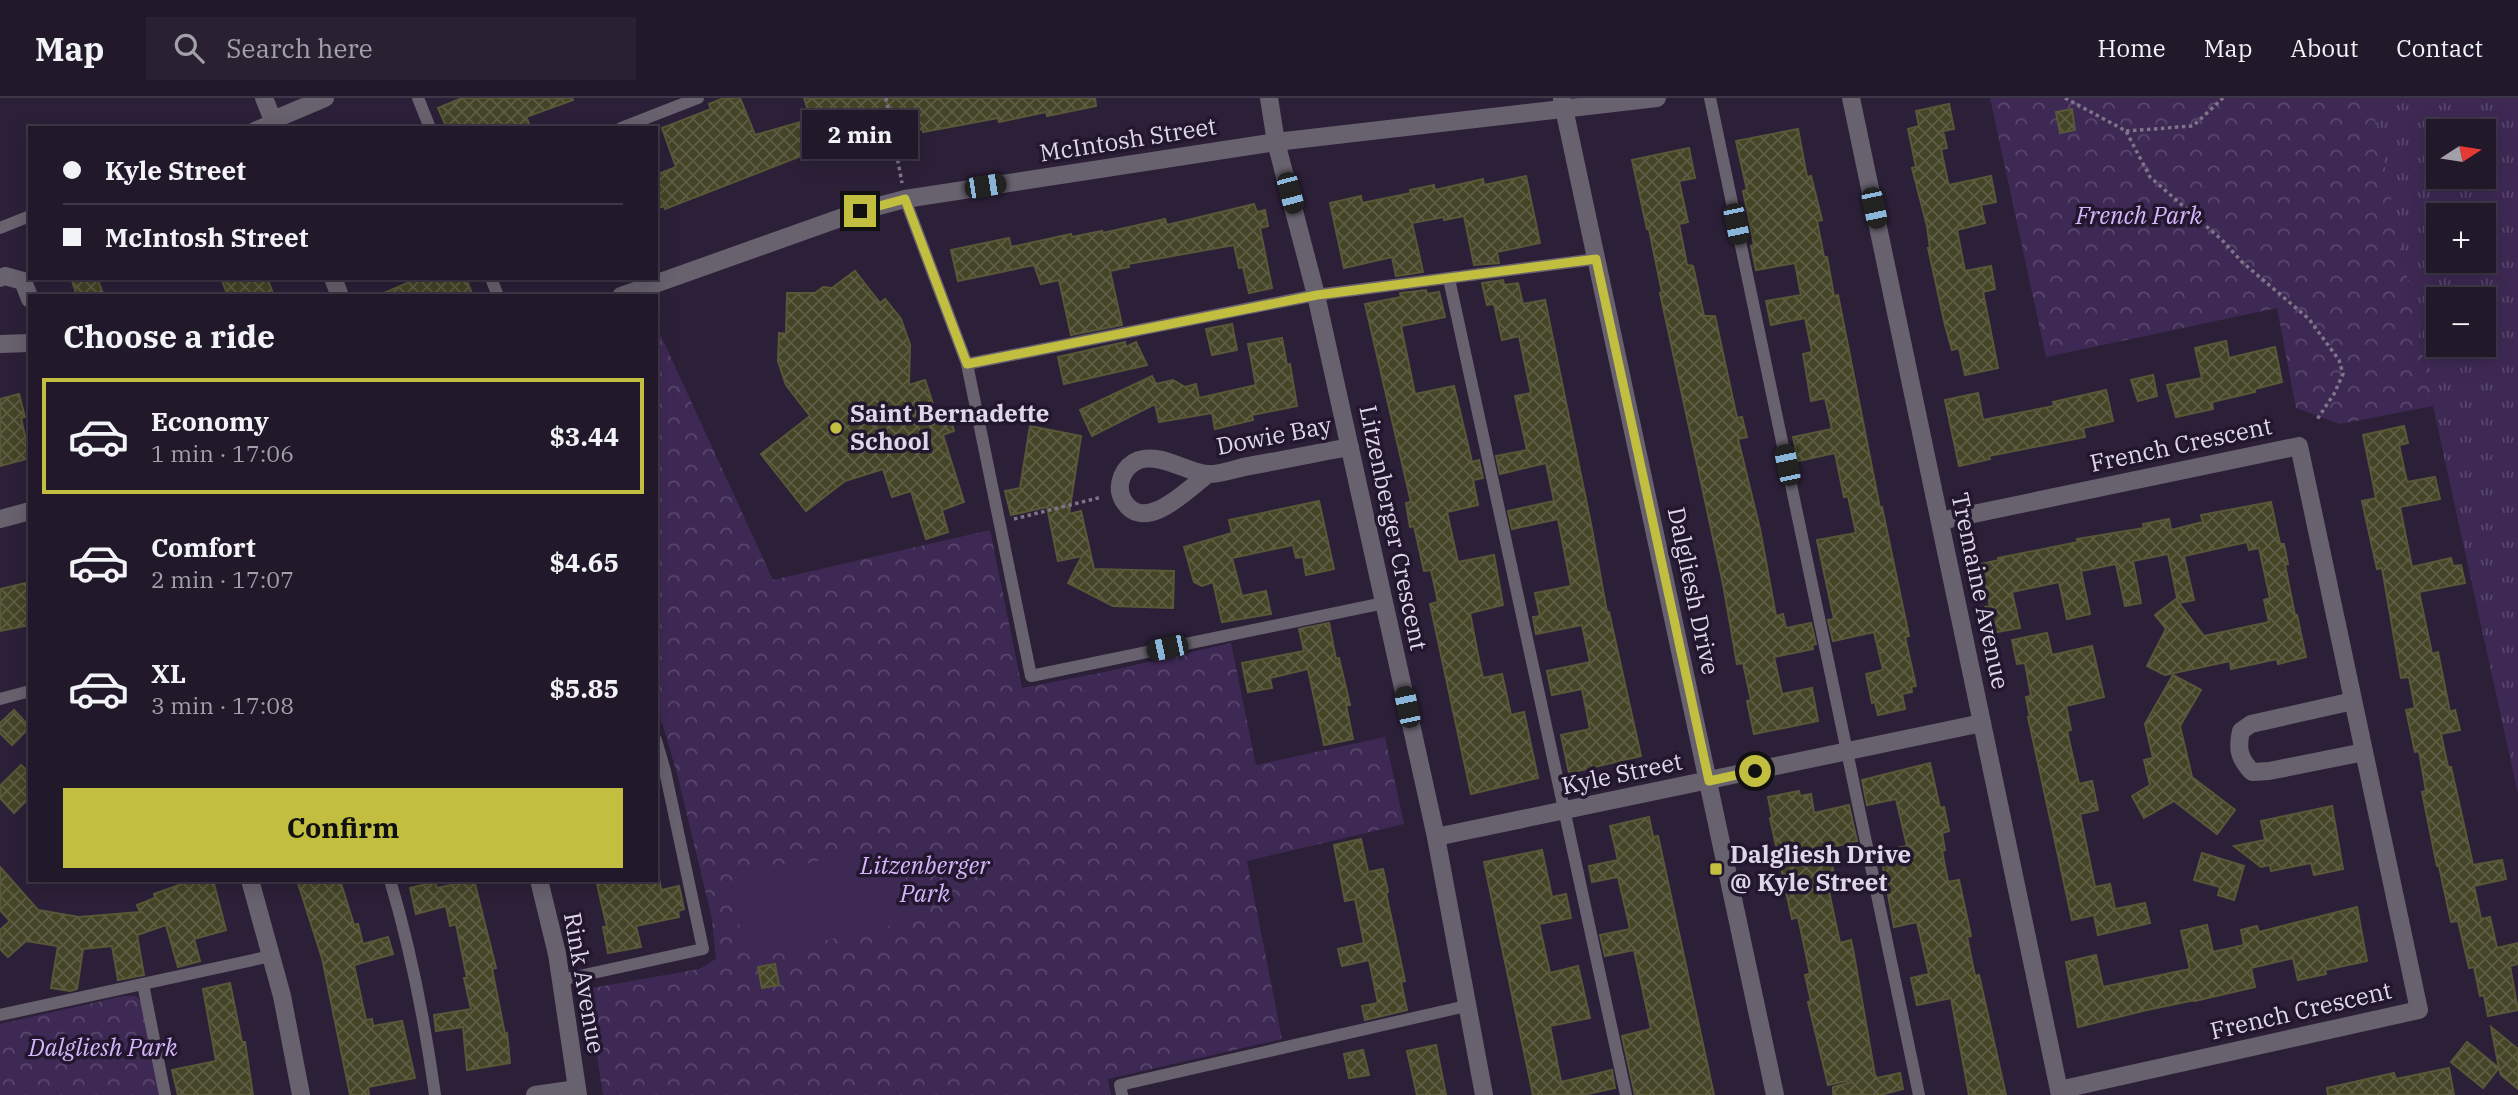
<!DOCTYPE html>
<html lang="en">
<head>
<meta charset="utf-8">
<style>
  :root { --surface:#21182a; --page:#292132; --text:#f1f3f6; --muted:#a2a0a8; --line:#3e3747; --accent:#c1be40 }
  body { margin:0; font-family:"IBM Plex Serif",serif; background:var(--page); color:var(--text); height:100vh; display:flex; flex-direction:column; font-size:26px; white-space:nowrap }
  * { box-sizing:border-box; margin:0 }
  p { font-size:23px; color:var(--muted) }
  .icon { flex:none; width:38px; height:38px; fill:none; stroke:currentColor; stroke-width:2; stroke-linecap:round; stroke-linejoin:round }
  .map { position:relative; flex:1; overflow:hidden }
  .side { position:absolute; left:28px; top:196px; width:630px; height:588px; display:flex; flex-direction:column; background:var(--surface); border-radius:0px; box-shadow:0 4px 18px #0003,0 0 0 2px var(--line) }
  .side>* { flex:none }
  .hud { position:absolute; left:28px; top:28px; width:630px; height:154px; border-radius:0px; box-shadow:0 4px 18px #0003,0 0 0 2px var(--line); display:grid; align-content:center; height:154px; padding:0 35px; background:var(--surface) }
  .needle { width:46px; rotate:78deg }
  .buttons { position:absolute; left:2426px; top:21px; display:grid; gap:14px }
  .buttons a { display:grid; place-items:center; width:70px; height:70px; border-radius:0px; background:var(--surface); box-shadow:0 4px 18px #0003,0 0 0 2px var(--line); font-size:35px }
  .end { position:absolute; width:32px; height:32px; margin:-16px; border:9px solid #c1be40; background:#111; box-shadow:0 0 0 4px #111 }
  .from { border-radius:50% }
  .bubble { position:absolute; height:49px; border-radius:0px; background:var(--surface); box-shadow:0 4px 18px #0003,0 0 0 2px var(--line); font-size:23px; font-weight:800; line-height:49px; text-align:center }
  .car { position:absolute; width:21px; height:42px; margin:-21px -10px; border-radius:9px; box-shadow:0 0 5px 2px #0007; background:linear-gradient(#222 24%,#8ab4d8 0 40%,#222 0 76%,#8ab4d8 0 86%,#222 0) }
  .hud b { display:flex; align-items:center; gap:24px; height:66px; font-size:26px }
  .hud b+b { border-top:2px solid var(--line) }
  .hud i { width:18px; height:18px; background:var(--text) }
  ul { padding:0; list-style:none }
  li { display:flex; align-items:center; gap:21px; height:116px; margin:0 14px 10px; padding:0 21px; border:4px solid transparent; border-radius:0px }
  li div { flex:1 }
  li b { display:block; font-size:26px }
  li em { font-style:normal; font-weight:800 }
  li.active { border-color:var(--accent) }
  li>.icon { width:63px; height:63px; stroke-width:1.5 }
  h2 { padding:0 35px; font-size:32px; line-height:84px }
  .cta { display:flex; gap:14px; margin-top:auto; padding:14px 35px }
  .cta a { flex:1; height:80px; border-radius:0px; background:var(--accent); color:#111; font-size:28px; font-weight:800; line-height:80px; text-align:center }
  header { display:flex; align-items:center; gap:42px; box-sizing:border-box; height:98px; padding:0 35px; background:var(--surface); border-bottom:2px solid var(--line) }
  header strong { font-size:33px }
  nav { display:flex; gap:38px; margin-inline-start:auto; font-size:24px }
  .search { width:490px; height:63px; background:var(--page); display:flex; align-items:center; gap:18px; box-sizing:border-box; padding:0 24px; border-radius:0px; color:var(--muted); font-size:26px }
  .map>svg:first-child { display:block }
</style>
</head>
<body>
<header>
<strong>Map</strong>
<div class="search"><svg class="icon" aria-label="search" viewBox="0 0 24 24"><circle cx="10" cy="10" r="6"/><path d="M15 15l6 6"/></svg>Search here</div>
<nav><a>Home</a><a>Map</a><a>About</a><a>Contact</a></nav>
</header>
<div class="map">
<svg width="2518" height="997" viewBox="0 0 2518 997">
  <defs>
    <pattern id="grass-tufts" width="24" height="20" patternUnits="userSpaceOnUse" patternTransform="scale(1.75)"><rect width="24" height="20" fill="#3e2954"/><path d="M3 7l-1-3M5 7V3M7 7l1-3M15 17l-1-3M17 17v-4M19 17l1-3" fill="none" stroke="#59476d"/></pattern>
    <pattern id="park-crowns" width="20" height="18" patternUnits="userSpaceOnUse" patternTransform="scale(1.75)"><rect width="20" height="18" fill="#3e2954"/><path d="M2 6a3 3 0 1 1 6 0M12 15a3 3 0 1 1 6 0" fill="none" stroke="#59476d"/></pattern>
    <pattern id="building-cross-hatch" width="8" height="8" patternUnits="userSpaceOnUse" patternTransform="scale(1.75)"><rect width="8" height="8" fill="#444426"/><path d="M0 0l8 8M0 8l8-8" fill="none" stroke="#5f5e46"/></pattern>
  </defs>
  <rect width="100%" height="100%" fill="#2c2038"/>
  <path fill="url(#grass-tufts)" fill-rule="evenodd" d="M2371 0H2518V696L2433 308ZM2438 33H2483V79H2438ZM2438 117H2483V163H2438ZM2438 201H2483V247H2438Z"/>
  <g fill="url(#park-crowns)">
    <polygon points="1990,0 2371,0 2433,308 2340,326 2296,310 2277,210 2046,259"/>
    <polygon points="656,227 773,482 990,432 1022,590 1100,575 1231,545 1256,667 1385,639 1404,726 1247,763 1282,941 1108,981 1111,997 603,997 587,891 699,871 716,861 712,821 678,679 656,604"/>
    <polygon points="124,898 136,898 142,905 160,997 0,997 0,926"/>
  </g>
  <polygon fill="#3e2954" points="889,747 894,747 900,754 913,812 910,823 759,858 746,856 731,791 735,782"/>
  <g fill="url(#building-cross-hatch)" stroke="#585839" stroke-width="2" fill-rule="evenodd">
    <polygon points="462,0 572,0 573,2 526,19 531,30 447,30 438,10"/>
    <polygon points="724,0 740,0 755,37 811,21 804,0 1095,0 1096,8 1047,18 1046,14 999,24 998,20 923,34 923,31 811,56 811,54 665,111 664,108 656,111 656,77 676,69 662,30 711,11 709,6"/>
    <polygon points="1949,6 1954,31 1943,33 1947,50 1941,51 1948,84 1949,87 1991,78 1996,104 1981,107 1985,125 1957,132 1965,173 1991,168 1995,191 1983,194 1998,270 1965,277 1959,250 1952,252 1945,227 1928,150 1930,150 1927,128 1912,70 1916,69 1908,31 1919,28 1916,13"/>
    <polygon points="2072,11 2075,32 2060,35 2056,14"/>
    <polygon points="1798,31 1807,79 1811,78 1822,122 1817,123 1824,159 1827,159 1834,198 1838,197 1880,410 1882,409 1909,538 1905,539 1916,588 1911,589 1912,594 1902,596 1905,611 1878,617 1875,604 1872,605 1866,576 1883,572 1874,534 1833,543 1828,522 1834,521 1817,442 1856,435 1848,398 1844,399 1835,355 1798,363 1793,339 1832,331 1825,300 1811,303 1803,256 1812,254 1805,220 1771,227 1766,203 1801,197 1795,165 1756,172 1751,148 1754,147 1743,93 1747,92 1736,43"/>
    <polygon points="1689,50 1695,80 1679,83 1688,124 1679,126 1687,167 1693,168 1704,218 1715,218 1737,320 1742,319 1747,339 1738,341 1760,431 1776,518 1783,516 1786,530 1811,525 1816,546 1812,547 1813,551 1774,559 1782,596 1812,590 1818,623 1754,636 1747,603 1751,602 1743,565 1737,566 1723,486 1660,195 1662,194 1653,151 1649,131 1647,131 1632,62"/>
    <polygon points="1526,78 1540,145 1497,154 1499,165 1474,167 1464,118 1444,122 1444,119 1412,125 1423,174 1396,178 1392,159 1344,170 1330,105 1361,98 1362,105 1411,95 1410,92 1434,87 1435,92 1483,81 1484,87"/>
    <polygon points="1254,106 1257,114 1265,112 1268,128 1260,130 1272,190 1249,195 1243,169 1239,170 1234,147 1128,166 1129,169 1110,173 1122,227 1071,237 1059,182 1041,186 1034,167 958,183 951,152 1009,140 1011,149 1071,136 1072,139 1102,133 1103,135 1165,121 1167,127"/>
    <polygon points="855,173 880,205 885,201 901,221 910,247 909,287 925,282 936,315 947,311 954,333 943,337 964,404 942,412 948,434 926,441 911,393 892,399 883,371 845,383 806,413 761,356 810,318 786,287 778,263 779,235 786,236 787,195 815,195 823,189 832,190"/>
    <polygon points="71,180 97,180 104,198 77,198"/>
    <polygon points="221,180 267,180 274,198 228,198"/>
    <polygon points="419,180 466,180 473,198 377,198"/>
    <polygon points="1503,182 1504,187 1518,185 1523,206 1545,202 1591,426 1607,514 1609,514 1641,658 1569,675 1561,637 1590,631 1582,591 1552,597 1547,573 1590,564 1582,527 1536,536 1533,519 1540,518 1535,495 1571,488 1558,421 1512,431 1508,413 1554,403 1546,365 1500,376 1496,358 1527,352 1515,298 1531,295 1519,238 1502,242 1494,206 1487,207 1482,185"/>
    <polygon points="1426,192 1427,196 1439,194 1445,219 1401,228 1415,296 1454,288 1472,364 1479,362 1483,380 1473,382 1478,407 1447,414 1458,464 1494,457 1503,507 1470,515 1478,557 1483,580 1502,576 1511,617 1524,614 1538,680 1471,696 1430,506 1438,504 1431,472 1424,473 1414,428 1410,429 1406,405 1411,404 1365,206 1401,199 1400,195"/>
    <polygon points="1232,226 1237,252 1212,257 1206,231"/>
    <polygon points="1282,240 1287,267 1290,266 1297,308 1252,317 1253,322 1215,331 1212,315 1159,324 1155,306 1092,338 1080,312 1152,278 1156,286 1173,282 1185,289 1196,286 1199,300 1256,287 1248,246"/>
    <polygon points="2226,243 2229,260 2275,249 2282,284 2255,291 2255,294 2212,304 2213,311 2176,319 2167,287 2202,280 2195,250"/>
    <polygon points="1125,244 1126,249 1136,244 1147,267 1064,286 1058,259"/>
    <polygon points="2153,277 2157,298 2138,303 2131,282"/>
    <polygon points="2106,292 2113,323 2083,330 2085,339 1989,358 1990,361 1959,368 1945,302 1978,295 1983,322 2054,308 2053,304"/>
    <polygon points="19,296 25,319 21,320 30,360 0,368 0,301"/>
    <polygon points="1030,328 1081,338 1069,416 1081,413 1094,471 1174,473 1173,510 1113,508 1068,485 1082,458 1058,463 1047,409 1011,417 1005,393 1020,390"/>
    <polygon points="2404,328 2408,345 2399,347 2407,384 2435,379 2440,401 2400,409 2412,469 2451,460 2453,468 2461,467 2465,485 2419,494 2432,556 2438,554 2450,614 2455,612 2460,632 2441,636 2448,669 2451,669 2473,767 2502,762 2506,781 2474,788 2481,821 2490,819 2497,850 2518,845 2518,866 2510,868 2518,912 2488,918 2484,897 2480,898 2474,869 2469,870 2458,823 2451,824 2439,768 2437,768 2422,694 2426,693 2419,653 2415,654 2406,612 2415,610 2409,579 2401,580 2382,470 2377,471 2362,403 2376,400 2363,337"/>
    <polygon points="1319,403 1334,471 1306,477 1303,459 1296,460 1293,447 1232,460 1242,498 1266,493 1271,516 1222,524 1213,484 1202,488 1194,484 1184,449 1232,435 1229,422"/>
    <path d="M2271 404 2280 446H2284L2288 466 2285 467 2295 517H2297L2306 559 2278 566 2277 561 2231 571 2230 563 2165 577 2147 568 2166 531 2155 517 2176 501 2178 504 2168 456 2133 463 2141 505 2125 508 2116 466 2081 473 2090 516 2067 521 2059 484 2012 494 2020 530 1991 535 1985 509 1990 508 1981 466 1999 462 1998 460 2078 444 2077 441 2144 430 2143 426 2169 421 2171 432 2203 424 2201 417ZM2247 444 2249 452 2259 450 2270 500 2264 502 2269 524 2204 538 2179 505 2194 502 2184 458Z"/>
    <polygon points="30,484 30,527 0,533 0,491"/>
    <polygon points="1329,525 1336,561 1339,560 1350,607 1346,607 1353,641 1324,647 1308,571 1270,580 1272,590 1248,594 1242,565 1304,553 1299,531"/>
    <polygon points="2047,535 2052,557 2092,548 2104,599 2066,608 2071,632 2067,633 2079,686 2092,683 2098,712 2080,716 2095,789 2110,786 2115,811 2145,805 2150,825 2098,837 2094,817 2072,822 2028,619 2030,619 2026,599 2031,598 2025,565 2017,566 2012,542"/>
    <polygon points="2173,577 2201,592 2180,628 2192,679 2235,712 2217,736 2174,703 2144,720 2132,698 2150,687 2144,662 2153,660 2145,626"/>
    <polygon points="14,612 30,629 12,647 0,635 0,625"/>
    <polygon points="1930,665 1940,710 1944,709 1949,733 1942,735 1945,752 1942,753 1948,784 1959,782 1971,838 1967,839 1975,878 1979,877 2006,997 1969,997 1951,900 1917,907 1911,880 1929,876 1917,824 1894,829 1880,753 1907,748 1896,701 1867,707 1862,682"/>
    <polygon points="21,667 30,675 30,699 14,715 0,700 0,688"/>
    <polygon points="1799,693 1800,698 1811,696 1814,715 1849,707 1857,743 1828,750 1838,792 1829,794 1840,845 1851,842 1853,851 1875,977 1877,980 1900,975 1903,991 1880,997 1833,997 1833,989 1849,985 1846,983 1828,987 1808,904 1811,903 1805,877 1810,876 1798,819 1792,821 1770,720 1772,719 1768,699"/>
    <polygon points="2332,708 2343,771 2314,777 2311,765 2271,773 2270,767 2261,769 2234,748 2265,742 2261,723"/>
    <polygon points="1649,719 1653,739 1658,738 1714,997 1635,997 1622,938 1651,931 1634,852 1605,858 1604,854 1600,837 1630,831 1618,779 1592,784 1589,768 1618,762 1610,728"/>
    <polygon points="1361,741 1368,774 1383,771 1388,794 1386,795 1405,883 1401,884 1407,912 1365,922 1362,908 1378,905 1369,862 1342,868 1338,851 1364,845 1355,801 1345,803 1334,747"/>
    <polygon points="1542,752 1552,799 1566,796 1571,820 1539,826 1550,875 1578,868 1590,920 1550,928 1561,984 1612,972 1615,990 1583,997 1533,997 1484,764"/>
    <polygon points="2202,755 2244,768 2234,802 2218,797 2220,789 2194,782"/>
    <polygon points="0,769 38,812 79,819 140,814 137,807 155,800 154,796 193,782 213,782 226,832 194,841 200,863 178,869 166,827 137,837 144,877 118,882 112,848 83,851 77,891 70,893 51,890 58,848 26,843 8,859 0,851 0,832 10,823 0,812"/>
    <polygon points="656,780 659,780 661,792 679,788 684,811 678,813 679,819 636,828 641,849 608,855 603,829 607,829 596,782 656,782"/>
    <polygon points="297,782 340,782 354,827 358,826 363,846 388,839 393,856 354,867 366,922 372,921 373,928 402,923 415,980 368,989 369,997 350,997 322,860"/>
    <polygon points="474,782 496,870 492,871 505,936 507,935 510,965 467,972 463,929 436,933 434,917 471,911 464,880 467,880 456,826 450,828 446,808 416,816 410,790 435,784 437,790"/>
    <polygon points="2357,809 2367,863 2325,872 2326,876 2298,882 2293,860 2251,870 2255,889 2195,903 2195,902 2147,912 2078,929 2066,864 2096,857 2103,889 2190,871 2181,833 2207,827 2213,854 2244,847 2241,832 2257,828 2259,834"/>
    <polygon points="775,866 779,887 762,890 758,869"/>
    <polygon points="230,885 242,944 245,944 253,997 178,997 172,972 216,963 203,891"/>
    <polygon points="2491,929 2518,951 2518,991 2501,977 2499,970 2483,990 2451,964 2467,944 2499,970"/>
    <polygon points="1436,947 1446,997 1417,997 1407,953"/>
    <polygon points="1363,952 1369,977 1349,980 1344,956"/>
    <polygon points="2449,970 2454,997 2328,997 2327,990 2394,975 2396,981"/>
  </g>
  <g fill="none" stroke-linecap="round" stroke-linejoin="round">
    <g stroke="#7f7489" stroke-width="3.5" stroke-dasharray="3.5 3.5" stroke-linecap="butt">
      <polyline points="886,0 902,85"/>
      <polyline points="2065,0 2126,33 2150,79 2222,142 2242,164 2309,221 2339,262 2343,276 2334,296 2316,323"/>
      <polyline points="2126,33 2193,28 2223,0"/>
      <polyline points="1014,421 1102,399"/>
    </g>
    <g stroke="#68626f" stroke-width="12">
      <polyline points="418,0 430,30"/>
      <polyline points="1710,0 1919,997"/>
      <polyline points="254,30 273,22"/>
      <polyline points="621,30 698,0"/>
      <polyline points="905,101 967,266 1031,578 1384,505"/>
      <polyline points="0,130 30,118"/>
      <polyline points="491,180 498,198"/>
      <polyline points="1449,181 1626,997"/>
      <polyline points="967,266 1316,197 1596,161"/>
      <polyline points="0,601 30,593"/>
      <path d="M390 782C411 852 425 925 435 997"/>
      <polyline points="561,882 703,851 665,673 656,642"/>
      <polyline points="143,886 165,997"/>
      <polyline points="0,917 271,858"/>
      <polyline points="1122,997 1120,987 1466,908"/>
    </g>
    <g stroke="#68626f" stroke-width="18">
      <polyline points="1269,0 1276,44 1316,197 1436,739 1484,997"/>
      <polyline points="1851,0 2060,997"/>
      <polyline points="273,22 325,0"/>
      <polyline points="0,180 5,178 23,183 30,201"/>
      <polyline points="0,246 30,245"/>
      <path d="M1208 376C1188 391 1144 438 1123 402 1115 387 1123 368 1139 362 1161 355 1186 374 1207 376 1220 377 1236 370 1249 368 1283 362 1316 355 1350 349"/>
      <polyline points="1940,423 2299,348 2419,912 2059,992"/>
      <path d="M2353 603 2251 626 2241 633C2237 651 2239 660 2252 674L2269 673 2364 654"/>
      <polyline points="1436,739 1982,625"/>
      <polyline points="250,782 282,898 301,997"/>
      <polyline points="535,997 577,991"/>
    </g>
    <g stroke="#68626f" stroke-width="18">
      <polyline points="264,0 276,30"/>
      <polyline points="1562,1 1775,997"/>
      <polyline points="333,180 340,198"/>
      <polyline points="621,198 860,113 905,101 1276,44 1657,0"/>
      <polyline points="0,421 30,413"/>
      <polyline points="539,782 557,856 578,997"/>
    </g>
  </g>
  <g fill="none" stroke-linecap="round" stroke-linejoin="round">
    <polyline stroke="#c1be40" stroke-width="9" points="860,113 905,101 967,266 1317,197 1596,161 1709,683 1755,673"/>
  </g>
  <g fill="#c1be40" stroke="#22172e" stroke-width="2.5">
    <circle cx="836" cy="330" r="7"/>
    <rect x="1709" y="764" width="14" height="14" rx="3.5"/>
  </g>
  <g text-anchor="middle" stroke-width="7" stroke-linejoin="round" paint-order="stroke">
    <g font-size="24" fill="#dfd7e8" stroke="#22172e">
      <text transform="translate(1128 42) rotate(-9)" y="8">McIntosh Street</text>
      <text transform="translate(1274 338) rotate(-11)" y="8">Dowie Bay</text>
      <text transform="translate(2181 347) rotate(-12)" y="8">French Crescent</text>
      <text transform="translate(1393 430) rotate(78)" y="8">Litzenberger Crescent</text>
      <text transform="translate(1693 493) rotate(78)" y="8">Dalgliesh Drive</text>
      <text transform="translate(1980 493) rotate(78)" y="8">Tremaine Avenue</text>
      <text transform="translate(1622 676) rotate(-12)" y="8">Kyle Street</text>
      <text transform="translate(584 885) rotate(80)" y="8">Rink Avenue</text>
      <text transform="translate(2301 913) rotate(-13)" y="8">French Crescent</text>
    </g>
    <g font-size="24" font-style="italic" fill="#d6b6fb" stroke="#22172e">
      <text x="2139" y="126">French Park</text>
      <text x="925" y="776">Litzenberger<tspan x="925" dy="28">Park</tspan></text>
      <text x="103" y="958">Dalgliesh Park</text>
    </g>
    <g font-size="24" font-weight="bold" fill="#dfd7e8" stroke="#22172e" text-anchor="start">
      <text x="850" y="324">Saint Bernadette<tspan x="850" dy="28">School</tspan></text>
      <text x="1730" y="765">Dalgliesh Drive<tspan x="1730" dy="28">@ Kyle Street</tspan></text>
    </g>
  </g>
</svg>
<div class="buttons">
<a><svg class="needle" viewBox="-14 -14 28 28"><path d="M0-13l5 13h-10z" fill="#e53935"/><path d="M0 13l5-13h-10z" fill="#a2a0a8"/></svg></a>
<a>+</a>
<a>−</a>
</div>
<i class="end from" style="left:1755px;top:673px"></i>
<i class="end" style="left:860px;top:113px"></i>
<div class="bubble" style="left:802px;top:12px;width:116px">2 min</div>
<i class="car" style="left:985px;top:88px;rotate:81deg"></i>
<i class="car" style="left:1290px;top:95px;rotate:165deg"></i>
<i class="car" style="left:1874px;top:110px;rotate:168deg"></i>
<i class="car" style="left:1736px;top:126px;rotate:168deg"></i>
<i class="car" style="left:1787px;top:367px;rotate:348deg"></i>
<i class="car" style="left:1167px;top:550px;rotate:258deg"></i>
<i class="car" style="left:1407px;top:609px;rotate:348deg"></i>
<div class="hud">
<b><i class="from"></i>Kyle Street</b>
<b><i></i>McIntosh Street</b>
</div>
<section class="side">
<h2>Choose a ride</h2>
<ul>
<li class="active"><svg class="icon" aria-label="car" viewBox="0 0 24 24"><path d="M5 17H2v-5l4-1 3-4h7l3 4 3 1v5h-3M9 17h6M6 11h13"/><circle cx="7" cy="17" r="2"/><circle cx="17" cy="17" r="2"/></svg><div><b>Economy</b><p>1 min · 17:06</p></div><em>$3.44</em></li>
<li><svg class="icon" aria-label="car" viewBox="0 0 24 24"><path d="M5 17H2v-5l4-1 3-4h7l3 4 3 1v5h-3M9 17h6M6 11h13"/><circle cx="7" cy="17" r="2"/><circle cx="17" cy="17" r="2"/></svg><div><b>Comfort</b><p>2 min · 17:07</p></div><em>$4.65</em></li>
<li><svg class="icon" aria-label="car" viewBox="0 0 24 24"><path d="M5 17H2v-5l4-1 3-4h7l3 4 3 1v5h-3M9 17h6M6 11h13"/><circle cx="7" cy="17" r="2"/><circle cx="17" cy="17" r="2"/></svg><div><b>XL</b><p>3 min · 17:08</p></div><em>$5.85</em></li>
</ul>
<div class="cta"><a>Confirm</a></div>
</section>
</div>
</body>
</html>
